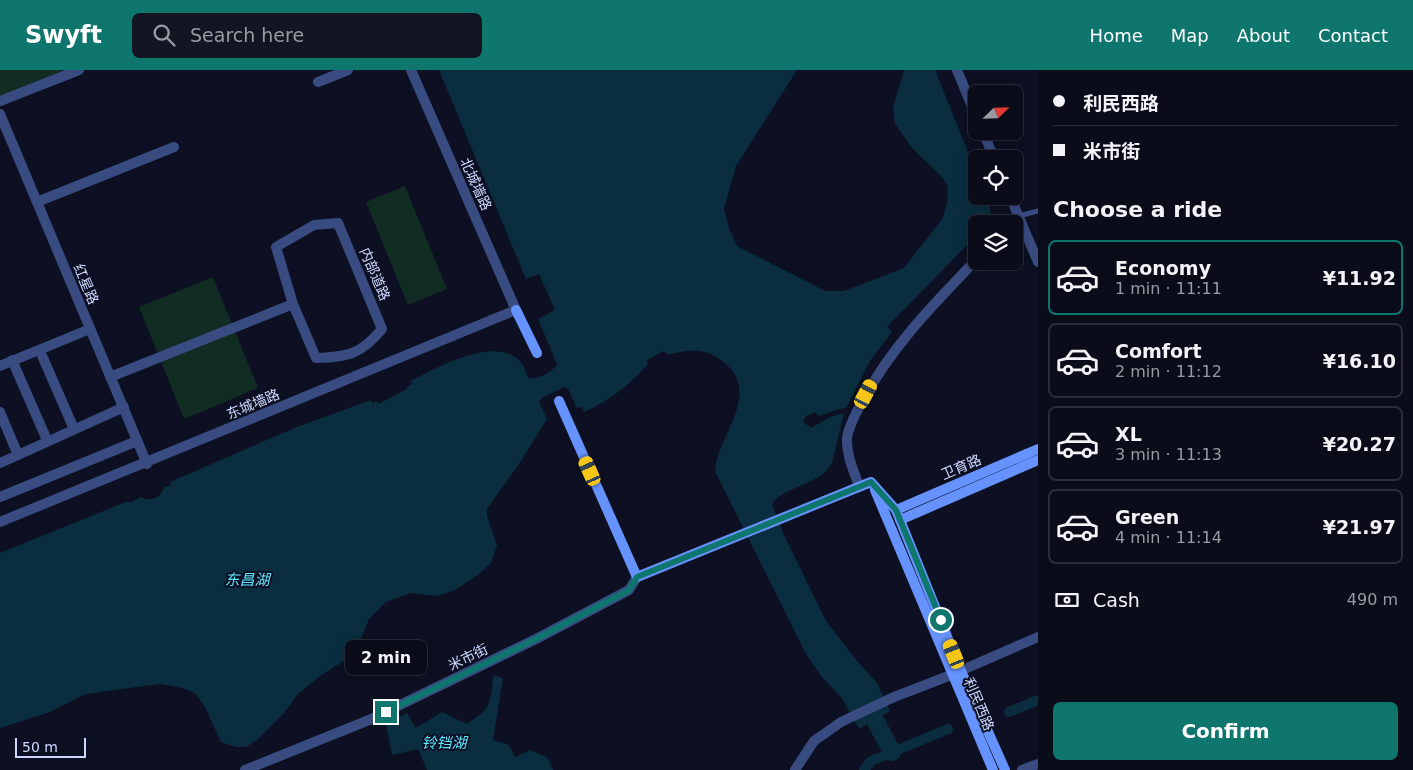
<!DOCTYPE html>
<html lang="en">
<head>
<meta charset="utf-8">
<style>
  :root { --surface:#0a0c1a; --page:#131523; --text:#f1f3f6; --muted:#999ba2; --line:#2a2c39; --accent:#0f766e }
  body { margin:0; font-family:"DejaVu Sans","Noto Sans SC",sans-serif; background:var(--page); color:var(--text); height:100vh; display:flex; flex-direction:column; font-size:19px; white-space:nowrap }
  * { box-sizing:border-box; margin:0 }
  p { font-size:16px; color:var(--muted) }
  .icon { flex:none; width:28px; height:28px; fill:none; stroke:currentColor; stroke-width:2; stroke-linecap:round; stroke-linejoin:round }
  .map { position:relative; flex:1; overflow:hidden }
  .details { display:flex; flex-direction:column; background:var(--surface); width:375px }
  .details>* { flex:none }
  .top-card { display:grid; align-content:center; height:110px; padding:0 15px; background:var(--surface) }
  .needle { width:32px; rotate:67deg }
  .controls { position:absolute; left:968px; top:15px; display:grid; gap:10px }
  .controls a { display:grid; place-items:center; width:55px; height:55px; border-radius:8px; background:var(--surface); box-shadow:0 2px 12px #0003,0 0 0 1px var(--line); font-size:25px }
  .scale { position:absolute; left:15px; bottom:12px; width:71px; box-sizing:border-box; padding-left:5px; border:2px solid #ced8ff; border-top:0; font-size:14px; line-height:18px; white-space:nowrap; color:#ced8ff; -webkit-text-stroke:4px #0d1022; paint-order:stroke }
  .end { position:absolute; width:22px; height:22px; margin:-11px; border:6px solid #0f766e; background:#fff; box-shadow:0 0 0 2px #fff }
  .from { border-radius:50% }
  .bubble { position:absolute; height:35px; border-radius:8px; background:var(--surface); box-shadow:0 2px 12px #0003,0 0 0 1px var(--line); font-size:16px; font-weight:700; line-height:35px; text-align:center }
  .car { position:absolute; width:15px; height:30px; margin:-15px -8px; border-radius:6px; box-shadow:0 0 4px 1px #0007; background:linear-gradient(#f5c518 24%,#345 0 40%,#f5c518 0 76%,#345 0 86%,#f5c518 0) }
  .top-card b { display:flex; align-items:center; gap:18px; height:48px; font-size:19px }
  .top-card b+b { border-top:1px solid var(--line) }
  .top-card i { width:12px; height:12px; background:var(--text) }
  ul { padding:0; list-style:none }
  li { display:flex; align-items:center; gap:15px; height:75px; margin:0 10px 8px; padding:0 5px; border:2px solid var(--line); border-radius:8px }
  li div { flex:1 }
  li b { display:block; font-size:19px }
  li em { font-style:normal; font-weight:700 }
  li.on { border-color:var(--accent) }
  li>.icon { width:45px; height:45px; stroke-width:1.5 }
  h2 { padding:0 15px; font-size:22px; line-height:60px }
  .pay { display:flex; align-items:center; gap:12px; height:55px; padding:0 15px; font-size:19px }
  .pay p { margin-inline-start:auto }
  .button { display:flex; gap:10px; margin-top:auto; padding:10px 15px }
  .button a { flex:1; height:58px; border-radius:8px; background:var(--accent); color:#fff; font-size:20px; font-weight:700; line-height:58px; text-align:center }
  header { display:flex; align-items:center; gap:30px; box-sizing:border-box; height:70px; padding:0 25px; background:var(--accent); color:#fff }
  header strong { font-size:24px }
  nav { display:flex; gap:28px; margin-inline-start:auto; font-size:18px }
  .search { width:350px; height:45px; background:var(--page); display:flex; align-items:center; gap:12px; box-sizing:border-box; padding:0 18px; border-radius:8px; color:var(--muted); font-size:19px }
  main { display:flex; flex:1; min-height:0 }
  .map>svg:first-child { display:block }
</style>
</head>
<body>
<header>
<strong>Swyft</strong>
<div class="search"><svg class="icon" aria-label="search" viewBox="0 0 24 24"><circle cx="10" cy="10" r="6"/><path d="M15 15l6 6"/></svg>Search here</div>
<nav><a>Home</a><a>Map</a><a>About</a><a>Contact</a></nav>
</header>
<main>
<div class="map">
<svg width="1038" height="700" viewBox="0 0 1038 700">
  <rect width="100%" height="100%" fill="#0d1022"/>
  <g fill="#112c22">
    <polygon points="0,0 79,0 0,31"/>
    <polygon points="405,116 447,219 408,235 366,132"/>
    <polygon points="213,207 258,318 184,349 139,237"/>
  </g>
  <g fill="#0a2e3f">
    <path d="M439 0H797L736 96 724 139 729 158 737 176 825 221H844L904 198 942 149 947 134 948 116 942 107 912 78 895 54 893 38 904 0H935L976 102V126H986C990 138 993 143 987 154H976V166L887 257 892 262 870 291 846 338C836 339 828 344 818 346L816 342 806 346 803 352 811 358 830 347 844 343 832 393C821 415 780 418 772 434L783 463 826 551 858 592 877 613 890 641 859 659 842 628 822 607 806 584 715 401C717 365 765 322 721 290 704 277 687 280 667 285L664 281 647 290 648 294C629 316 610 330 584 342L582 337 577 338 568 319 565 317 543 327 539 332 547 349 519 394 487 439V446L497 475 491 493 478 505 453 521 436 526 411 523 386 532 369 549 358 576 350 587 320 606 298 624 284 643 257 670 246 677H236L221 672 205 637 195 623 183 618 159 614 86 624 47 643 0 658V483L128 431 130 433 141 427C150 432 161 429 164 417L171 415 170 412 297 357 371 330 372 333 377 331 378 334 407 319V317L412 314 411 311C435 298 495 265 520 291 524 295 526 303 529 308 537 310 553 302 557 294L538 249 555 240 539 204 526 209Z"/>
    <path d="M493 605 503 608 493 670 509 675 515 687 530 680 547 687 553 700H427L418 679 392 685 386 654 407 643 416 658 442 642 467 654C491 638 491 634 493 605Z"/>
  </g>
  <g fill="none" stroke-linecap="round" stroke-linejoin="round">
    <g stroke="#0a2e3f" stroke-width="10">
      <polyline points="1009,642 1038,630"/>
      <polyline points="864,700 871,691 948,659"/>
    </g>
    <polyline stroke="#0a2e3f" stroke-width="18" points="875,650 892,682"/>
    <polyline stroke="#394c81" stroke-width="5" points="1019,146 1038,141"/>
    <g stroke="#394c81" stroke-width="10">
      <polyline points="957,0 976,46"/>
      <polyline points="318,12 348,0"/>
      <polyline points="0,31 79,0"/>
      <polyline points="0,44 147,394"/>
      <polyline points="983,61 994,89"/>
      <polyline points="1010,126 1038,192"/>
      <polyline points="37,132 174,77"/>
      <polyline points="40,281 74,359"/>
      <polyline points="12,290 47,370"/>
      <polyline points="0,296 90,259"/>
      <path d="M110 307 293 234 316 288C349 287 361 284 382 259L338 153 314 155 276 177 293 234"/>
      <polyline points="0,342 18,385 0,393"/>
      <polyline points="18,385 124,337"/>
      <path d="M859 416C854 401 846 385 847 368 849 354 857 342 863 330 892 276 934 234 976 190"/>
      <polyline points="0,427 137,371"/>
      <polyline points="0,452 516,240 411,0"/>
      <polyline points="245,700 369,650 536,569 629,520 637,507"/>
      <polyline points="795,700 814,671 841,652 894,627 951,605 1038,567"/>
      <polyline points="1022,700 1038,694"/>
    </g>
    <g stroke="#6692fe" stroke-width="10">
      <polyline points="516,240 537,283"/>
      <polyline points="559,331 637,507 871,412 896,440 961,601 1005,700"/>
      <polyline points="875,420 993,700"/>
      <polyline points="896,440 1038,379"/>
      <polyline points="900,450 1038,390"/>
    </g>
  </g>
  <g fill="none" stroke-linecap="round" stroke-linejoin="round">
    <polyline stroke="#0f766e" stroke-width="6" points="386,642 536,569 629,520 637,507 871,412 896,440 941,550"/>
  </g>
  <g text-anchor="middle" stroke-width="4" stroke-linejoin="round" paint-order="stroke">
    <g font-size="14" fill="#ced8ff" stroke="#0d1022">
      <text transform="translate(476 114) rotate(66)" y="5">北城墙路</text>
      <text transform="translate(375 204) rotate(67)" y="5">内部道路</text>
      <text transform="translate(86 214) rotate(67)" y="5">红星路</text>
      <text transform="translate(253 334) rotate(-23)" y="5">东城墙路</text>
      <text transform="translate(961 397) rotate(-23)" y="5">卫育路</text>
      <text transform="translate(468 587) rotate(-26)" y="5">米市街</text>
      <text transform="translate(979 634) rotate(67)" y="5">利民西路</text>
    </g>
    <g font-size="15" font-style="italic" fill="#5de6fe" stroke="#0d1022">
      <text x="247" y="515">东昌湖</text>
      <text x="444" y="678">铃铛湖</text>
    </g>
  </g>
</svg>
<div class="controls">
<a><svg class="needle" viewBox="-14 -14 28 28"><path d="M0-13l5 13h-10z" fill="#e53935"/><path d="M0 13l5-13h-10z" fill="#999ba2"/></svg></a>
<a><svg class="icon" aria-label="locate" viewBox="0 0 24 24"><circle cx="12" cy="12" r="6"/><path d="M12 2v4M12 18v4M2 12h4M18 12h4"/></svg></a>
<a><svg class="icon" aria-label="layers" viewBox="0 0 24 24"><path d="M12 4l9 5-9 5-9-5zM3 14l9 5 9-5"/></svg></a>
</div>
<div class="scale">50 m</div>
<i class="end from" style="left:941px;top:550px"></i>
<i class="end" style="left:386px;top:642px"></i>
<div class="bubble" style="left:345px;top:570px;width:82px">2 min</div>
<i class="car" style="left:866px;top:324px;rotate:28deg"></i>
<i class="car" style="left:590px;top:401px;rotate:336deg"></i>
<i class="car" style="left:954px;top:584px;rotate:338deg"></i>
</div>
<section class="details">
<div class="top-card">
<b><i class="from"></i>利民西路</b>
<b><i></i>米市街</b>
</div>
<h2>Choose a ride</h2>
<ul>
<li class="on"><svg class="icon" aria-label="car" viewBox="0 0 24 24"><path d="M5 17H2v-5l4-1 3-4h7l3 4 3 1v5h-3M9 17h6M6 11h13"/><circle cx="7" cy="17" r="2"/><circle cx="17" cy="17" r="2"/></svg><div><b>Economy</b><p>1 min · 11:11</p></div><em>¥11.92</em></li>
<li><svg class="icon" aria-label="car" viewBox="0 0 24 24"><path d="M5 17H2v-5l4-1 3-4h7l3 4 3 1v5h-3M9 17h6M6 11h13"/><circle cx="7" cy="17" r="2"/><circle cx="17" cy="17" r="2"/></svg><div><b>Comfort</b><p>2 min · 11:12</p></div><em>¥16.10</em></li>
<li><svg class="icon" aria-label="car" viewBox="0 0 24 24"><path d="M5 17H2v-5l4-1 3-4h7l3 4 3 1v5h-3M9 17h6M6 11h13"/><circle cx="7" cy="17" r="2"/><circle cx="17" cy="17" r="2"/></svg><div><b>XL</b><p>3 min · 11:13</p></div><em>¥20.27</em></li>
<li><svg class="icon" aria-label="car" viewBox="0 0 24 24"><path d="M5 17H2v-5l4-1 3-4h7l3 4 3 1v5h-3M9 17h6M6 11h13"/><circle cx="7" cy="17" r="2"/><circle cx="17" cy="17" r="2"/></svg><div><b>Green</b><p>4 min · 11:14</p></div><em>¥21.97</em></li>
</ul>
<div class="pay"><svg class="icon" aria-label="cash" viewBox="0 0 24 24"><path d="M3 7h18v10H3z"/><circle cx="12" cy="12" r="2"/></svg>Cash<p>490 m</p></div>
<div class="button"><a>Confirm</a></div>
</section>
</main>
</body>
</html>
